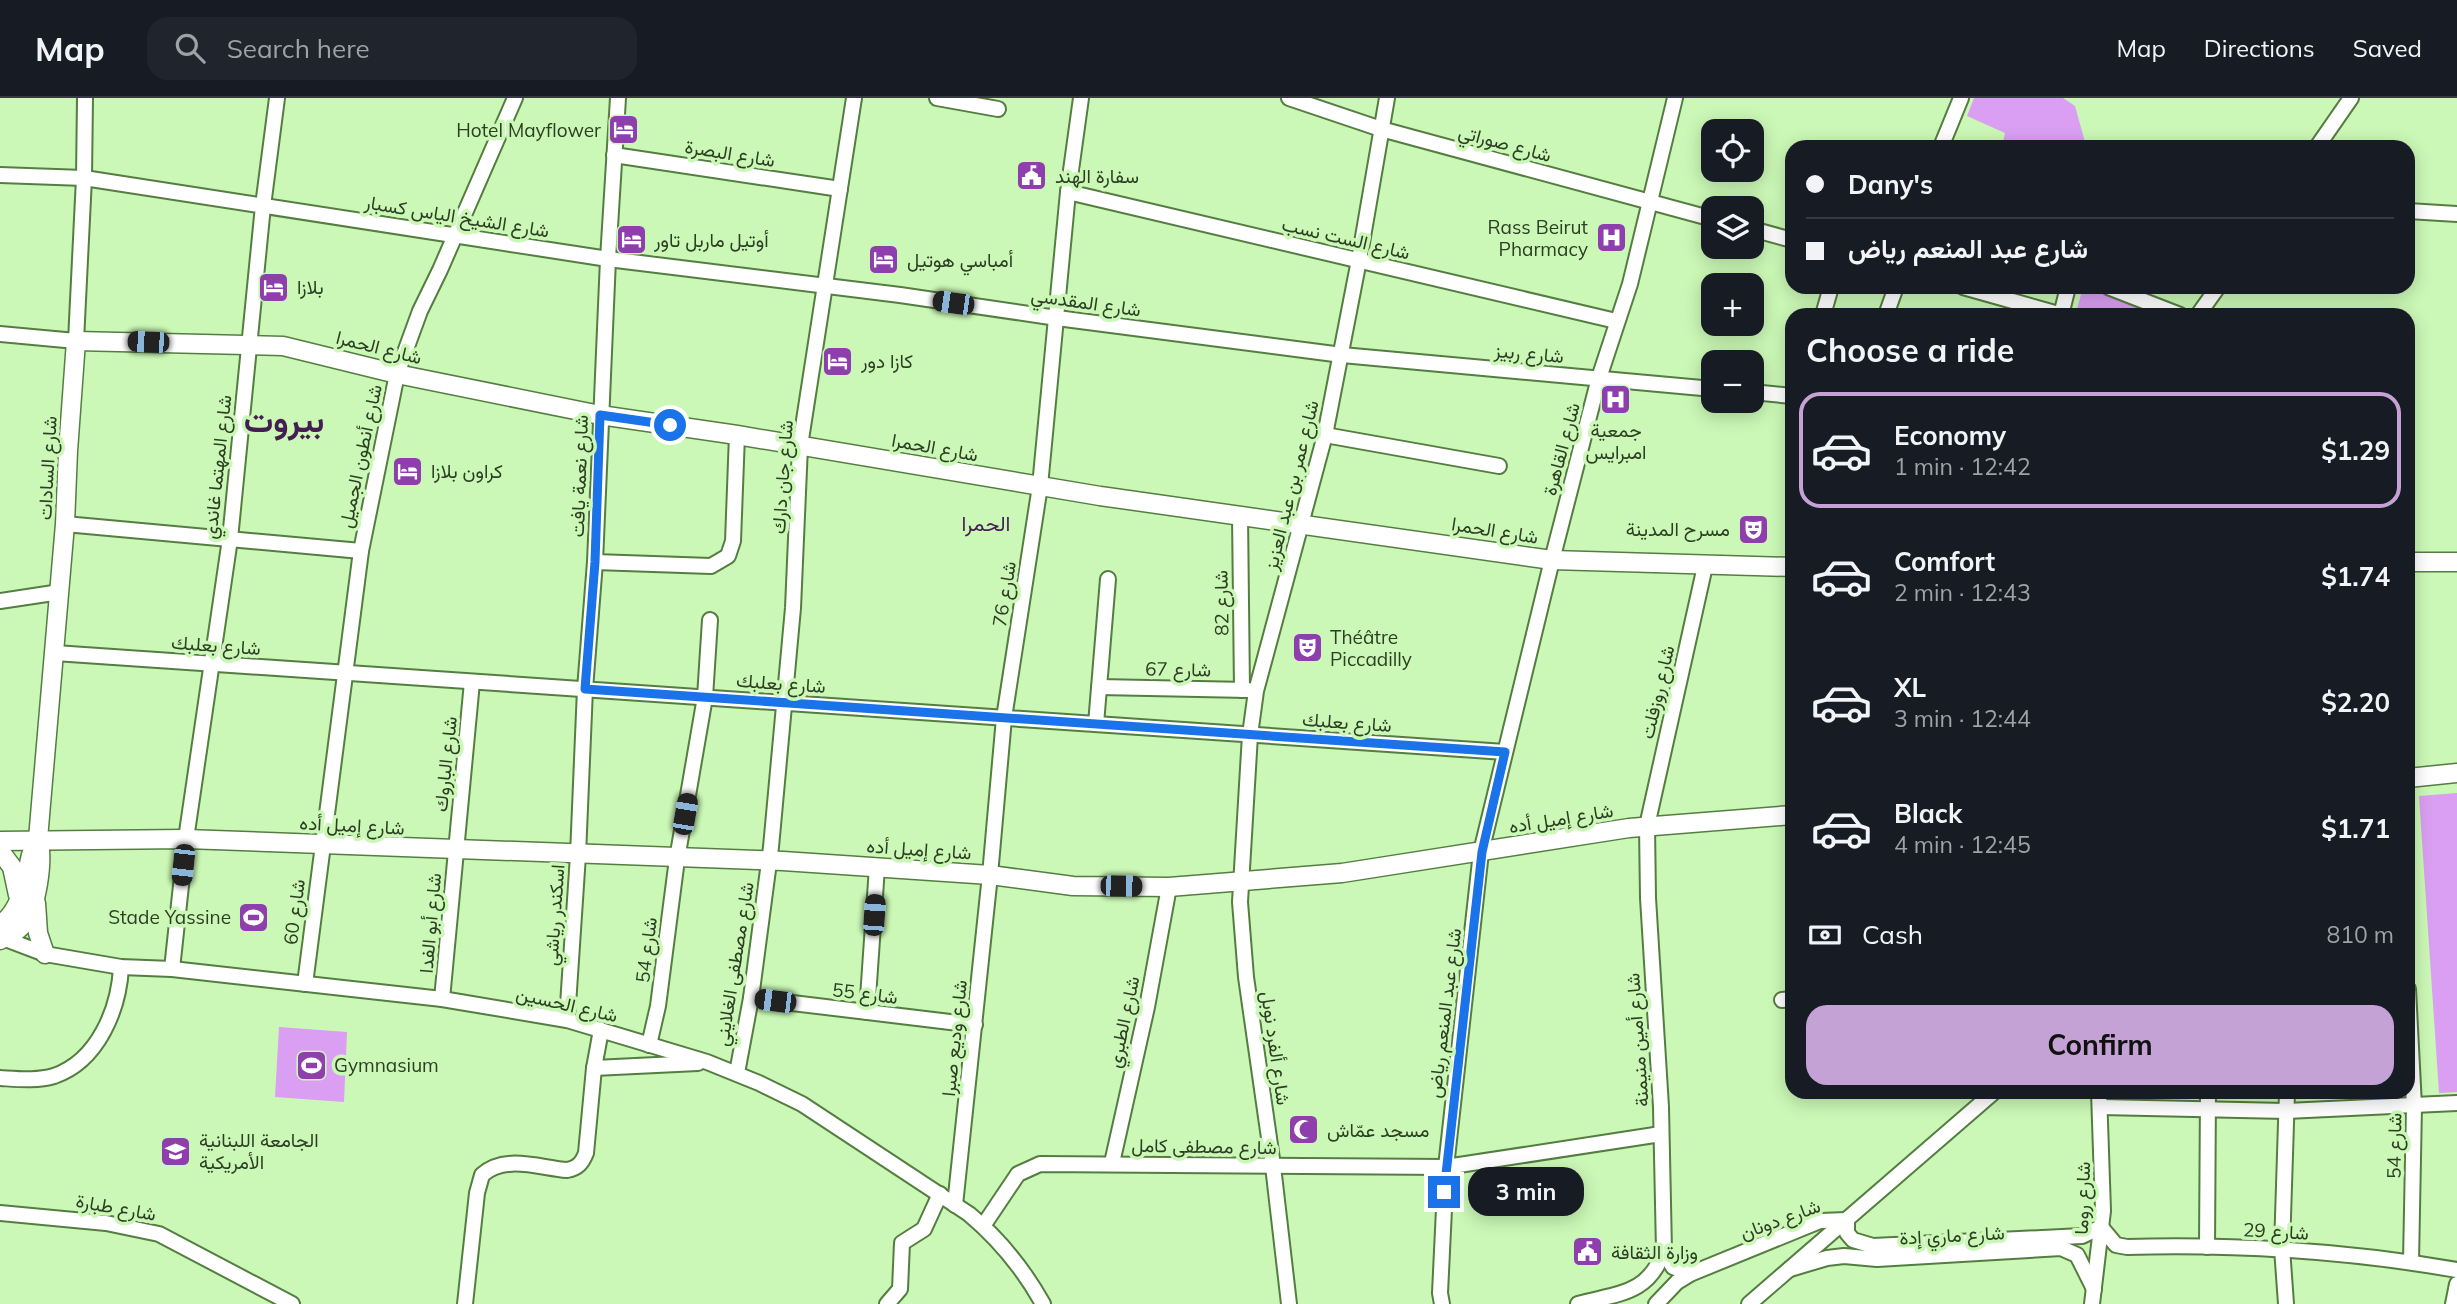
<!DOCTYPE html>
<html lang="en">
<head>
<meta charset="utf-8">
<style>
  :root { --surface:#171b24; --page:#20242c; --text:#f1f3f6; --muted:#9ea1a6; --line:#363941; --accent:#c5a2d5 }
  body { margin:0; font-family:Mulish,Vazirmatn,sans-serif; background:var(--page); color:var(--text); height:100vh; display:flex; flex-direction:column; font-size:26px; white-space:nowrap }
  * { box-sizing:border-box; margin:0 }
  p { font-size:23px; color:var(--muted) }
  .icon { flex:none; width:38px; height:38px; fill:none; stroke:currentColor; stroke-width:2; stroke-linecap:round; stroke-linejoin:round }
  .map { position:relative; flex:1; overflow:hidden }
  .drawer { position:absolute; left:1785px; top:210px; width:630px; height:791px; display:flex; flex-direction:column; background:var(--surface); border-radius:21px; box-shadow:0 4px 18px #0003 }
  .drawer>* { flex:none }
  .hud { position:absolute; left:1785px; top:42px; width:630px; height:154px; border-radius:21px; box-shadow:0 4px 18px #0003; display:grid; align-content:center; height:154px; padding:0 21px; background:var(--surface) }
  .tools { position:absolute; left:1701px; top:21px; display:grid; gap:14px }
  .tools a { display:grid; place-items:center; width:63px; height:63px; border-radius:14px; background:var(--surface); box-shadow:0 4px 18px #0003; font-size:35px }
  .end { position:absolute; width:32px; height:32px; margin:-16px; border:9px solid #1a73e8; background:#fff; box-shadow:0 0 0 4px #fff }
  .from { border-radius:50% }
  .bubble { position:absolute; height:49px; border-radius:21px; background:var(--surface); box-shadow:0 4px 18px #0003; font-size:23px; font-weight:700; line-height:49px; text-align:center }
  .car { position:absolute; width:21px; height:42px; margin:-21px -10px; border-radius:9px; box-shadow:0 0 5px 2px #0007; background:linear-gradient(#222 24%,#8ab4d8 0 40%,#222 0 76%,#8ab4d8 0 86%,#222 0) }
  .hud b { display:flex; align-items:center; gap:24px; height:66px; font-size:26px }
  .hud b+b { border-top:2px solid var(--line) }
  .hud i { width:18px; height:18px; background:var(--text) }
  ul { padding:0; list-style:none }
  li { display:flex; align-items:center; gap:21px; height:116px; margin:0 14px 10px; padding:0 7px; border:4px solid transparent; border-radius:21px }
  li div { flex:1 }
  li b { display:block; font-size:26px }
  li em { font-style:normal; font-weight:700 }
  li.selected { border-color:var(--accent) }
  li>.icon { width:63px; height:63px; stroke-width:1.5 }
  h2 { padding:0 21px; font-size:32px; line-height:84px }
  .pay { display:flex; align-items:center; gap:18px; height:77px; padding:0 21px; font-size:26px }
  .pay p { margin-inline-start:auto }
  .cta { display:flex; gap:14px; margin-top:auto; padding:14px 21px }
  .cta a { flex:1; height:80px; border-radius:21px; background:var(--accent); color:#111; font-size:28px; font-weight:700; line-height:80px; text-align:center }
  header { display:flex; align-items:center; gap:42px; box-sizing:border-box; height:98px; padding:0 35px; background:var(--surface); border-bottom:2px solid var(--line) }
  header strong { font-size:33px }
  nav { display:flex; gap:38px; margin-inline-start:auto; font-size:24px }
  .search { width:490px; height:63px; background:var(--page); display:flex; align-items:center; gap:18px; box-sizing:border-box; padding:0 24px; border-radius:21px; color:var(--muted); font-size:26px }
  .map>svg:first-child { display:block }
</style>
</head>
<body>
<header>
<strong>Map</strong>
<div class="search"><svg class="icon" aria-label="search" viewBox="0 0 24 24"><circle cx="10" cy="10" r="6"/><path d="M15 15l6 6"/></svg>Search here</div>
<nav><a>Map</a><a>Directions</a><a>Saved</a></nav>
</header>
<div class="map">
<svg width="2457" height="1206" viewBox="0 0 2457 1206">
  <rect width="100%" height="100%" fill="#cbf8b6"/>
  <g fill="#da9ff2">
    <polygon points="1974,0 2063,0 2075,8 2085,44 2079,49 2002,49 2005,35 1967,18"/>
    <polygon points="2083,189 2090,189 2157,217 2098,217 2077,211"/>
    <polygon points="2457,695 2457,994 2439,995 2419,698"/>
    <polygon points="279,929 347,934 344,1004 275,999"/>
  </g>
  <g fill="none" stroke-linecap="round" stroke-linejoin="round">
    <defs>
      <g id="minor">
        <polyline points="937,0 998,11"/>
        <polyline points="1289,0 1381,31 1713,121"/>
        <polyline points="1941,49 1961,0"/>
        <polyline points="2317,49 2351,0"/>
        <polyline points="614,57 840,91"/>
        <polyline points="0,77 84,80 608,161 900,197 1057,220 1342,257 1713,291"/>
        <polyline points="1068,94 1616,223"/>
        <polyline points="2408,113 2457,116"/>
        <polyline points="1752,131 1792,142"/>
        <polyline points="1963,189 2062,217"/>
        <polyline points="2108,189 2180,217"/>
        <polyline points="1823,217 1831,189"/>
        <polyline points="1886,217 1896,189"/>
        <polyline points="2061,217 2068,189"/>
        <polyline points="2198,217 2218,189"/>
        <polyline points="0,236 76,243 84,80 85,0"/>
        <polyline points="1752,294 1792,298"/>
        <polyline points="1325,337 1499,368"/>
        <polyline points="1240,417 1242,592"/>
        <polyline points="65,426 361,453"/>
        <polyline points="595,464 711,468 728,458 733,443 737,337"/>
        <polyline points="0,503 60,494"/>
        <polyline points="55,555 1505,654"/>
        <polyline points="1099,589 1248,592"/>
        <polyline points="1096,626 1108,481"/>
        <path d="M0 839 45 856 121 869 172 871 442 901 567 922 707 964 759 985 802 1006 969 1116C999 1141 1024 1172 1043 1206"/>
        <polyline points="172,871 186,741 230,441 263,108 277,0"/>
        <polyline points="305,886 361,453 397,276 420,213 440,172 515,0"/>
        <polyline points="2408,891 2414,1008 2411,1164"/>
        <polyline points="751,900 975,927"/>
        <polyline points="442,901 472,584"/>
        <polyline points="1782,902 1792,901"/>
        <polyline points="867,914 877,769"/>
        <polyline points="567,922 578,757 585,591 595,464 608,161 618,0"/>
        <polyline points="649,947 658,908 677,761 705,599 710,522"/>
        <polyline points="594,970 698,965"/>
        <polyline points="737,975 751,900 771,749 793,510 800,348 854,0"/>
        <path d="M0 980C18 981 37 983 54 978 98 963 119 911 121 869"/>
        <polyline points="2101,1009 2286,1013 2457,1005"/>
        <polyline points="1112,1065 1147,909 1169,789"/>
        <polyline points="955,1107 990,777 1004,620 1040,388 1068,94 1081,0"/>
        <polyline points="0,1115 106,1125 159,1136 292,1206"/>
        <polyline points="1847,1122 1847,1135 1853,1142 1873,1148 2082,1138 2101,1129"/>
        <polyline points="983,1128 1018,1076 1040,1066 1446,1069 1661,1036"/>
        <path d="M2101 1129 2116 1147 2127 1149C2238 1146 2348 1153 2457 1172"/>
        <polyline points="2207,1149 2208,994"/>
        <polyline points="1664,1153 1673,1169 1690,1176"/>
        <polyline points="1790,1171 1827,1160 1844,1158 1877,1161 2061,1150 2077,1157 2094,1191"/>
        <path d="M465 1206 477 1095 482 1077C505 1056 540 1070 567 1072 578 1070 582 1065 586 1055L594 970 601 932"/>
        <polyline points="887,1206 900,1191 902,1145 924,1131 940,1096"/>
        <polyline points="1289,1206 1273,1068 1246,879 1240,804 1250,637 1256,593 1325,337 1359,162 1387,0"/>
        <polyline points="1442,1206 1440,1195 1446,1069 1481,754 1552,462 1599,280 1630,186 1675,0"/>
        <path d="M1578 1206C1618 1195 1648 1197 1664 1153L1661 1009 1648 800 1647 728 1705 468"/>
        <polyline points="1656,1206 1677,1184 1690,1176 1820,1123 1847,1122"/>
        <polyline points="1749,1206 1994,994"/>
        <polyline points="2092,1206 2103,1113 2099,994"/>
        <polyline points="2286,1206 2282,1150 2287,994"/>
        <polyline points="2453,1206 2457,1186"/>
      </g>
      <g id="major">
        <polyline points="2408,464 2457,464"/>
        <polyline points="2408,680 2457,675"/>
        <polyline points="0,743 186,741 783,763 990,777 1073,788 1169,789 1342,775 1629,730 1792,717"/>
        <polyline points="0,753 12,769 18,797"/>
        <polyline points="36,805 38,835 45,856"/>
        <path d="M0 827C22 812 25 782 31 757"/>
        <path d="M0 842C8 839 17 833 23 827 37 810 44 762 38 741L65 426 68 353 76 243 283 248 397 276 600 317 737 337 1100 398 1552 462 1792 469"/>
      </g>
    </defs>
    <use href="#minor" stroke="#557d41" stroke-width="18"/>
    <use href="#major" stroke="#557d41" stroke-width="21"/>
    <use href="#minor" stroke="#fff" stroke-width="14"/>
    <use href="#major" stroke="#fff" stroke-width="18"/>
  </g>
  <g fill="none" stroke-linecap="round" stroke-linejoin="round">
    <polyline stroke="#1a73e8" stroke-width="9" points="670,327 600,317 595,464 585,591 1505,654 1482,754 1444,1094"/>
  </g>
  <defs>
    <symbol id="hotel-square" viewBox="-11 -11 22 22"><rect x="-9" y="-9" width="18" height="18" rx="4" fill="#8f3ead" stroke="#cbf8b6"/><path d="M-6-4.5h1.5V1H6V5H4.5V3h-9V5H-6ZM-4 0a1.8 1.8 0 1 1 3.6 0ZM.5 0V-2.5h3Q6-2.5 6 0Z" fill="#fff"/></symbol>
    <symbol id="civic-square" viewBox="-11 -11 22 22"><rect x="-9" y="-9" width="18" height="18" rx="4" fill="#8f3ead" stroke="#cbf8b6"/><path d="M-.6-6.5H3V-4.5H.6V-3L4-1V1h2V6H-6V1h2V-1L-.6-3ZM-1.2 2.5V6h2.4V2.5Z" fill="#fff"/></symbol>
    <symbol id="hospital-square" viewBox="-11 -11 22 22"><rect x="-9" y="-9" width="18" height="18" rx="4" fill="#8f3ead" stroke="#cbf8b6"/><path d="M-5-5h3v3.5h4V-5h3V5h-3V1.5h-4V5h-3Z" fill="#fff"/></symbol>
    <symbol id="theatre-square" viewBox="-11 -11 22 22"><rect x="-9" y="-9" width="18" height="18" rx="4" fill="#8f3ead" stroke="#cbf8b6"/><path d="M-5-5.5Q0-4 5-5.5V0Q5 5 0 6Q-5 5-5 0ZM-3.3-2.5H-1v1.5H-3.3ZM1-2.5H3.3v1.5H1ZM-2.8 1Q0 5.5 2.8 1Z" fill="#fff"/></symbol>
    <symbol id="stadium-square" viewBox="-11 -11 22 22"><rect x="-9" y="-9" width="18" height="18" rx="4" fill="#8f3ead" stroke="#cbf8b6"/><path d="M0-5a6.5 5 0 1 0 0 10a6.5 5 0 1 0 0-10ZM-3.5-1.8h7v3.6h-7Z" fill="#fff"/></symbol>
    <symbol id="mosque-square" viewBox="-11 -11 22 22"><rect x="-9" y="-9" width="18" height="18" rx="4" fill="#8f3ead" stroke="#cbf8b6"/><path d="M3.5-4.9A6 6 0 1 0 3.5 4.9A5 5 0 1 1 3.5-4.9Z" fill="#fff"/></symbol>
    <symbol id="university-square" viewBox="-11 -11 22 22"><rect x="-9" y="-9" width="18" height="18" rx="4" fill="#8f3ead" stroke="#cbf8b6"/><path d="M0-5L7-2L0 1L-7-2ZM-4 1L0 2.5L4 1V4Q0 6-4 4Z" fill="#fff"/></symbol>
  </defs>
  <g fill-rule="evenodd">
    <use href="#hotel-square" x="606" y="14" width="35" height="35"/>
    <use href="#civic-square" x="1014" y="60" width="35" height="35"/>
    <use href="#hospital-square" x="1594" y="122" width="35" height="35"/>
    <use href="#hotel-square" x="614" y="124" width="35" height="35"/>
    <use href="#hotel-square" x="866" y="144" width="35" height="35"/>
    <use href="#hotel-square" x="256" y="172" width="35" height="35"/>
    <use href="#hotel-square" x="820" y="246" width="35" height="35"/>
    <use href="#hospital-square" x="1598" y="284" width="35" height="35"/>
    <use href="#hotel-square" x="390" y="356" width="35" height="35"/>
    <use href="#theatre-square" x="1736" y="414" width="35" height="35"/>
    <use href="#theatre-square" x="1290" y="532" width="35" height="35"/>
    <use href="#stadium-square" x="236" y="802" width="35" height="35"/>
    <use href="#stadium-square" x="294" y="950" width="35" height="35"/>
    <use href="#mosque-square" x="1286" y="1014" width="35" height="35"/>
    <use href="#university-square" x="158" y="1036" width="35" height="35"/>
    <use href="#civic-square" x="1570" y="1136" width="35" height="35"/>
  </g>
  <g text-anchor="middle" stroke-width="7" stroke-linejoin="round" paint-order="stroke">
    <g font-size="19" fill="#2c3e23" stroke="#cbf8b6" text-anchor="start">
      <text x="601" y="39" text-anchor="end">Hotel Mayflower</text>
      <text x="1055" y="85">سفارة الهند</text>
      <text x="1588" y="136" text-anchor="end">Rass Beirut<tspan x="1588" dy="22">Pharmacy</tspan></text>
      <text x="654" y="149">أوتيل ماربل تاور</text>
      <text x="907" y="169">أمباسي هوتيل</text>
      <text x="297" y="196">بلازا</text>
      <text x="861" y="270">كازا دور</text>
      <text x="1616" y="339" text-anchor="middle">جمعية<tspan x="1616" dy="22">امبرايس</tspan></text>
      <text x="431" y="380">كراون بلازا</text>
      <text x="1730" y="438" text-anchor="end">مسرح المدينة</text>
      <text x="1330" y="546">Théâtre<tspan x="1330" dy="22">Piccadilly</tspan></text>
      <text x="231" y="826" text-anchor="end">Stade Yassine</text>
      <text x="334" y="974">Gymnasium</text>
      <text x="1327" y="1039">مسجد عمّاش</text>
      <text x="199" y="1049">الجامعة اللبنانية<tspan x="199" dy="22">الأمريكية</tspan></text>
      <text x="1611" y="1161">وزارة الثقافة</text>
    </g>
    <g font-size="19" fill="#2c3e23" stroke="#cbf8b6">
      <text transform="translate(1505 45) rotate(15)" y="7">شارع صوراتي</text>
      <text transform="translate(730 55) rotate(9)" y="7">شارع البصرة</text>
      <text transform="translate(457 118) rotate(9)" y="7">شارع الشيخ الياس كسبار</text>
      <text transform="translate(1346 140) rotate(13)" y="7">شارع الست نسب</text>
      <text transform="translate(1086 204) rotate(8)" y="7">شارع المقدسي</text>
      <text transform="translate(379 249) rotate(14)" y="7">شارع الحمرا</text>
      <text transform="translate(1529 255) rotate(5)" y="7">شارع ربيز</text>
      <text transform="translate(935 349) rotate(10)" y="7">شارع الحمرا</text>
      <text transform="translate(1561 351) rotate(-75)" y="7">شارع القاهرة</text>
      <text transform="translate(360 358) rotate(-78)" y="7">شارع أنطون الجميل</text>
      <text transform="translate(217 369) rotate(-84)" y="7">شارع المهتما غاندي</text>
      <text transform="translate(47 370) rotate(-87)" y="7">شارع السادات</text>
      <text transform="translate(579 378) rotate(-88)" y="7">شارع نعمة يافت</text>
      <text transform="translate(782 379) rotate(-86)" y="7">شارع جان دارك</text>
      <text transform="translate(1291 387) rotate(-76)" y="7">شارع عمر بن عبد العزيز</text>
      <text transform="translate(1495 432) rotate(9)" y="7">شارع الحمرا</text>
      <text transform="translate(1004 496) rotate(-81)" y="7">شارع 76</text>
      <text transform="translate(1221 505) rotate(-91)" y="7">شارع 82</text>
      <text transform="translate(216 547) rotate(4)" y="7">شارع بعلبك</text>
      <text transform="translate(1178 571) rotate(1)" y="7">شارع 67</text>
      <text transform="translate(781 585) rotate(4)" y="7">شارع بعلبك</text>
      <text transform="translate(1657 594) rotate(-77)" y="7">شارع روزفلت</text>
      <text transform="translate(1347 624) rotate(4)" y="7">شارع بعلبك</text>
      <text transform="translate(445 666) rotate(-84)" y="7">شارع الباروك</text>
      <text transform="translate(1561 720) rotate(-9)" y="7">شارع إميل أده</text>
      <text transform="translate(352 727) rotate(3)" y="7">شارع إميل أده</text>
      <text transform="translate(919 751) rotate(4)" y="7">شارع إميل أده</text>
      <text transform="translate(294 814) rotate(-83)" y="7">شارع 60</text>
      <text transform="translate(554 817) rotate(-86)" y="7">اسكندر رياشي</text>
      <text transform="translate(430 825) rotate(-85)" y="7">شارع أبو الفدا</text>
      <text transform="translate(646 852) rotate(-83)" y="7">شارع 54</text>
      <text transform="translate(734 866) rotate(-81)" y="7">شارع مصطفى الغلايني</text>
      <text transform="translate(865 895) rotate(7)" y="7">شارع 55</text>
      <text transform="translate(567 906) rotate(13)" y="7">شارع الحسين</text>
      <text transform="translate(1444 915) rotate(-83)" y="7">شارع عبد المنعم رياض</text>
      <text transform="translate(1123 924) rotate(-78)" y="7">شارع الطبري</text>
      <text transform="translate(954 940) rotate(-84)" y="7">شارع وديع صبرا</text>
      <text transform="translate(1637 942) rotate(-94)" y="7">شارع أمين منيمنة</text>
      <text transform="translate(1276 950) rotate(82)" y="7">شارع ألفرد نوبل</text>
      <text transform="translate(1204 1048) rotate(1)" y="7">شارع مصطفى كامل</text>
      <text transform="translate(2394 1048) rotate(-89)" y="7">شارع 54</text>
      <text transform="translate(2082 1100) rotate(-88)" y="7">شارع روما</text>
      <text transform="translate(116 1109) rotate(10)" y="7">شارع طبارة</text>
      <text transform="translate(1780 1121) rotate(-20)" y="7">شارع دونان</text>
      <text transform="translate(2276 1133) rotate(3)" y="7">شارع 29</text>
      <text transform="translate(1952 1137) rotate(-3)" y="7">شارع ماري إدة</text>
    </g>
    <g font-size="21" fill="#441d53" stroke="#cbf8b6">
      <text x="986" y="433">الحمرا</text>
    </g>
    <g font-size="33" font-weight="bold" fill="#441d53" stroke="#cbf8b6">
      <text x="284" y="334">بيروت</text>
    </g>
  </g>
</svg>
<div class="tools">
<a><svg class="icon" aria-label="locate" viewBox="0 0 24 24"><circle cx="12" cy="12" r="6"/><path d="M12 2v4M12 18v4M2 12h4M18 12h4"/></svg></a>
<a><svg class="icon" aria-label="layers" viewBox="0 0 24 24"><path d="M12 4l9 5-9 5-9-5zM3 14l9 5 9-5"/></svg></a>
<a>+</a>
<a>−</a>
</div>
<i class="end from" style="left:670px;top:327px"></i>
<i class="end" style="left:1444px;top:1094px"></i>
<div class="bubble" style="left:1468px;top:1069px;width:116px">3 min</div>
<i class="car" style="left:953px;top:205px;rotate:278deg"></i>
<i class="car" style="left:148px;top:244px;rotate:272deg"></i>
<i class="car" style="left:685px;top:716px;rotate:10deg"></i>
<i class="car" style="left:183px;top:767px;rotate:186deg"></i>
<i class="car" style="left:1121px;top:788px;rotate:91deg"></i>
<i class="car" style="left:874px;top:817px;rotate:4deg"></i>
<i class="car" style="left:775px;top:903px;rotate:277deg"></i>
<div class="hud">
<b><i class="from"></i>Dany's</b>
<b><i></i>شارع عبد المنعم رياض</b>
</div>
<section class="drawer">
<h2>Choose a ride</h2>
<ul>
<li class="selected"><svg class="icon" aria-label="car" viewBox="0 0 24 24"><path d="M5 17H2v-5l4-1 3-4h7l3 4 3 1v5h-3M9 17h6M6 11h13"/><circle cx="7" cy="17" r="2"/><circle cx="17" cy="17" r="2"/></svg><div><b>Economy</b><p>1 min · 12:42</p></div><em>$1.29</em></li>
<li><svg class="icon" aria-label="car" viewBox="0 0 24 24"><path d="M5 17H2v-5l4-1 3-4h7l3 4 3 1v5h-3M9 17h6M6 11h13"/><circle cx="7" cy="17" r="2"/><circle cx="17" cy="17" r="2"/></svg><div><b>Comfort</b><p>2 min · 12:43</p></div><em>$1.74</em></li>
<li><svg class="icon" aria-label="car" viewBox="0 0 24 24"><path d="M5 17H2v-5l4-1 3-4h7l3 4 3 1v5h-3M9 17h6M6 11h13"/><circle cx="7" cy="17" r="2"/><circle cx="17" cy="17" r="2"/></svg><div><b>XL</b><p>3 min · 12:44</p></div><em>$2.20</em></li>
<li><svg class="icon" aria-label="car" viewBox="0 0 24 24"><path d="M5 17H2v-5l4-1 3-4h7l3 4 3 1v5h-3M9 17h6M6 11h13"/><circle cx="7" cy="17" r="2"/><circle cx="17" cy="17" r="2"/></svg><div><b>Black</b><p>4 min · 12:45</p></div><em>$1.71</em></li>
</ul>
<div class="pay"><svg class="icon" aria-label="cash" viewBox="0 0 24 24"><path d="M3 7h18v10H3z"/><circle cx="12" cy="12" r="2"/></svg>Cash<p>810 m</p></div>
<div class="cta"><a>Confirm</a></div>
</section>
</div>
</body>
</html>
